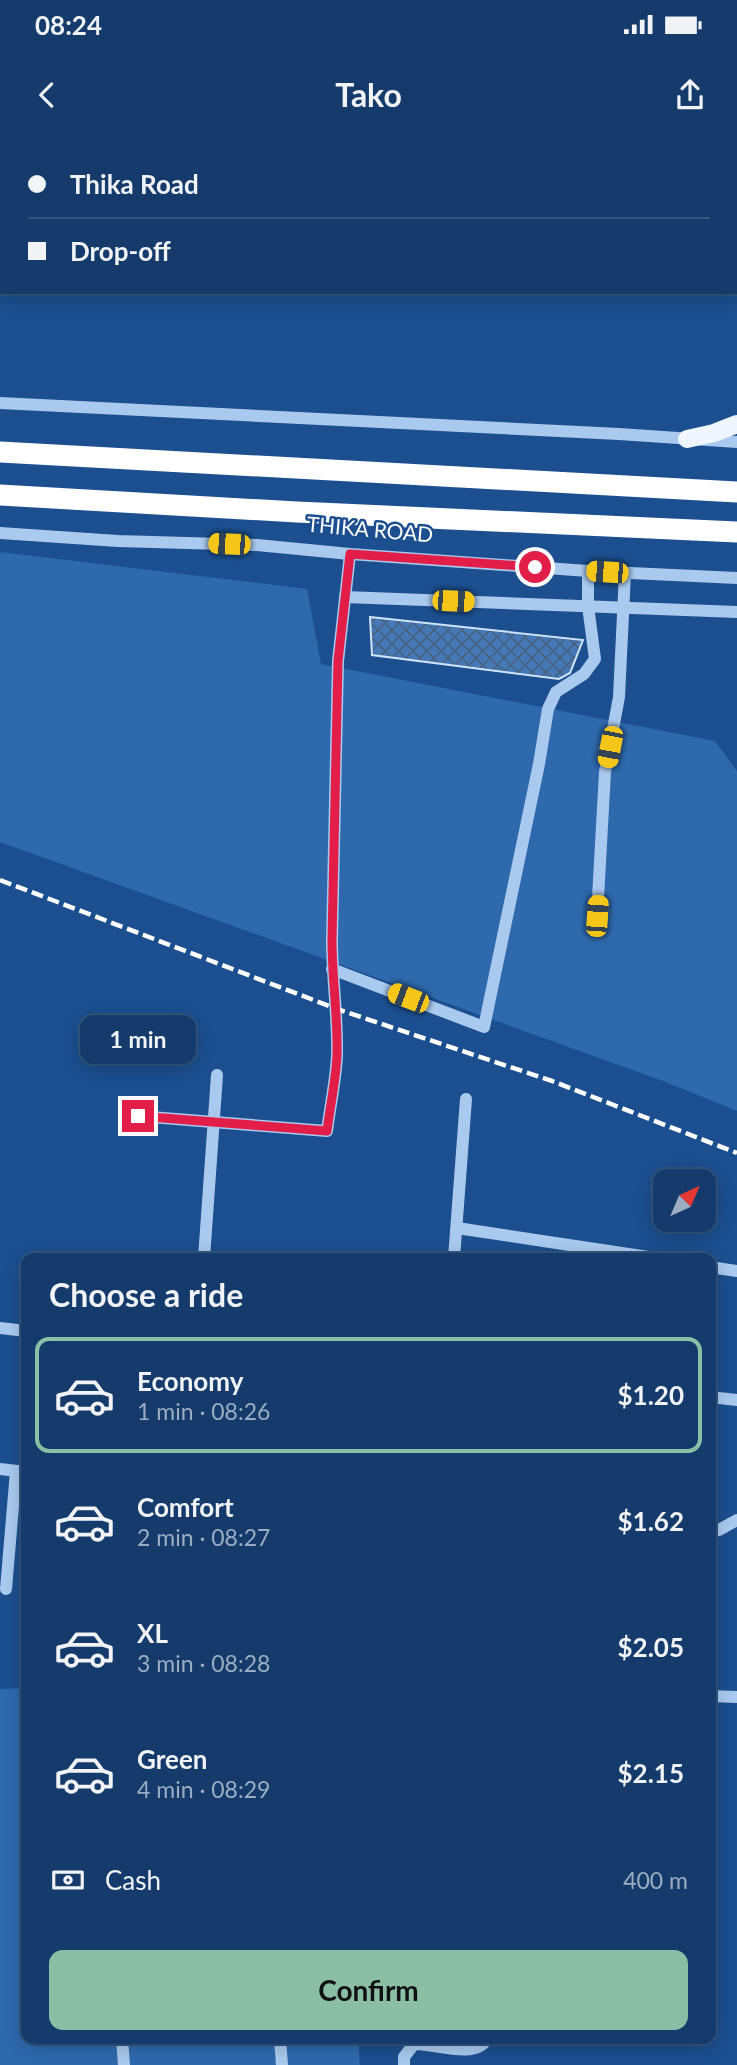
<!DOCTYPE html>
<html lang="en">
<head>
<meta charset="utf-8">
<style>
  :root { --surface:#143b6b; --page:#1d4271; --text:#f1f3f6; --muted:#9dadc1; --line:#33557e; --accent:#8abfa5 }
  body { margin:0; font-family:Lato,sans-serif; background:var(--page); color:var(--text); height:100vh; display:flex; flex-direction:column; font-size:26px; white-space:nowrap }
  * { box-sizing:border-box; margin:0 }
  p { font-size:23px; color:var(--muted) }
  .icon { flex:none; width:38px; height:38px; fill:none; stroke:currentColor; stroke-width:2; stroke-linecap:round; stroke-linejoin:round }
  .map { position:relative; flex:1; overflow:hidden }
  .drawer { position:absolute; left:21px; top:1113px; width:695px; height:791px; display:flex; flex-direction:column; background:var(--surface); border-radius:14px; box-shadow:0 4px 18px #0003,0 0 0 2px var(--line) }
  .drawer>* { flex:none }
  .guide { position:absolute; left:0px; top:0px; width:738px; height:154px; box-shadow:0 4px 18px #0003,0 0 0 2px var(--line); display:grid; align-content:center; height:154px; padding:0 28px; background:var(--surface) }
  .needle { width:46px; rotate:44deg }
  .tools { position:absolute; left:653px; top:1029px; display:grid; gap:14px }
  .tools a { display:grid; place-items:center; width:63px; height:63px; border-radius:14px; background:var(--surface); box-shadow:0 4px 18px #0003,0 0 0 2px var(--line); font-size:35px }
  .end { position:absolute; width:32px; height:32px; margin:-16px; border:9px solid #e11d48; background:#fff; box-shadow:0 0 0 4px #fff }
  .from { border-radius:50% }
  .bubble { position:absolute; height:49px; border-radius:14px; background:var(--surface); box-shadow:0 4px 18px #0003,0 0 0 2px var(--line); font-size:23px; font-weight:700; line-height:49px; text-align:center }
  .car { position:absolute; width:21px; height:42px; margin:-21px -10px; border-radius:9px; box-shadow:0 0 5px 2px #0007; background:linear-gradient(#f5c518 24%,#345 0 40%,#f5c518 0 76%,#345 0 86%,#f5c518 0) }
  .guide b { display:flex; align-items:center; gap:24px; height:66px; font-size:26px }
  .guide b+b { border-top:2px solid var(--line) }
  .guide i { width:18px; height:18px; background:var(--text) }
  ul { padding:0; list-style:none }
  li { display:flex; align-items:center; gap:21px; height:116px; margin:0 14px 10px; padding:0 14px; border:4px solid transparent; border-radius:14px }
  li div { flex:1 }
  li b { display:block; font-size:26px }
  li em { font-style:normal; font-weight:700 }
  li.current { border-color:var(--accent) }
  li>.icon { width:63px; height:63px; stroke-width:1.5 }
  h2 { padding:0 28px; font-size:32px; line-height:84px }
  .pay { display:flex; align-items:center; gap:18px; height:77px; padding:0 28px; font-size:26px }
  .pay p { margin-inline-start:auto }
  .primary-button { display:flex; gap:14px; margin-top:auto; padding:14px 28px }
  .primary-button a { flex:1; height:80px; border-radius:14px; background:var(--accent); color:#111; font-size:28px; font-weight:700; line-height:80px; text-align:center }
  .status { display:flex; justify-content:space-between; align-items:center; height:49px; padding:0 35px; background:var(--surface); direction:ltr }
  .status svg { height:19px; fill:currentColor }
  header { display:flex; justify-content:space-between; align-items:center; height:91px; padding:0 28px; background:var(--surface); font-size:32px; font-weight:700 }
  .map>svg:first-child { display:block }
</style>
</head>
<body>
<div class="status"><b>08:24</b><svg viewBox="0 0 49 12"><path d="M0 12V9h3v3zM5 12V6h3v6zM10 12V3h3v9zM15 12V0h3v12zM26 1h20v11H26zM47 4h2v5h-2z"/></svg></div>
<header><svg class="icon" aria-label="back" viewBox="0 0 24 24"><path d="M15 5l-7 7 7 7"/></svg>Tako<svg class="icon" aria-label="share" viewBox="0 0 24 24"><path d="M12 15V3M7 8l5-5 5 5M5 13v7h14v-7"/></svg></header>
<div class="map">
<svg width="737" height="1925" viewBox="0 0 737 1925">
  <defs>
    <pattern id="building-cross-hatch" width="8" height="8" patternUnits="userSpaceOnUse" patternTransform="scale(1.75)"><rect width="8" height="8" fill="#4478b7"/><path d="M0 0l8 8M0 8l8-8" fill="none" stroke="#486282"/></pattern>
  </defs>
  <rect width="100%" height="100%" fill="#1b4f8f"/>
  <g fill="#2e69ad">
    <polygon points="0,412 307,449 321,524 715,601 737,631 737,971 663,941 0,702"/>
    <polygon points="26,1548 26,1899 358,1899 360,1925 0,1925 0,1549"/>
  </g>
  <polygon fill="url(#building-cross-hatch)" stroke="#cfe3fa" stroke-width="2" points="370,477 583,500 570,533 559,539 372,515"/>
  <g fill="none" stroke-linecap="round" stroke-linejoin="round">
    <g stroke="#a9c9ee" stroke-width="12">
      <polyline points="0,263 619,294 737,302"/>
      <polyline points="0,393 118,401 257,405 350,414 588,431 737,438"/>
      <polyline points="345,457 737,472"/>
      <polyline points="597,776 605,632 619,557 625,433"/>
      <polyline points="332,829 484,887 539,624 548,569 556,552 584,534 595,519 588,466 588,431"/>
      <path d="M138 976 327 991C330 966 336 940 337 915 338 876 332 839 332 800L338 521 350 414"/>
      <polyline points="457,1088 655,1118"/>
      <polyline points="104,1117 117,1118"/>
      <polyline points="204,1118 217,935"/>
      <polyline points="454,1118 466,959"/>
      <polyline points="710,1127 737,1131"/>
      <polyline points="0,1188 26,1191"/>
      <polyline points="710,1257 737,1260"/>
      <polyline points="0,1329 26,1332"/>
      <polyline points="710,1392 719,1390 737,1380"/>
      <polyline points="6,1449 16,1331"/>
      <polyline points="710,1556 737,1557"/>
      <polyline points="122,1899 124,1925"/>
      <polyline points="280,1899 282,1925"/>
      <path d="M404 1925V1917L414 1904C435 1903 474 1920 487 1899"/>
    </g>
    <polyline stroke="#f0f6ff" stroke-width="18" points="687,299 714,293 737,284"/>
    <g stroke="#fff" stroke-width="21">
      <polyline points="0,312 737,352"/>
      <polyline points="0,355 297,372 737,392"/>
    </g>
    <polyline stroke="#fff" stroke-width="4.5" stroke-dasharray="12 5" stroke-linecap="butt" points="0,740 337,869 552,941 737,1013"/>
  </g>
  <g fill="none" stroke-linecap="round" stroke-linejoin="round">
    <path stroke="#e11d48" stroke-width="9" d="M138 976 327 991C330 966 336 940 337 915 338 876 332 839 332 800L338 521 350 414 535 427"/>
  </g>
  <g text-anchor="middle" stroke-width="5" stroke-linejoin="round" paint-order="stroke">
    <g font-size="21" fill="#fff" stroke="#1b4f8f">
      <text transform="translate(370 390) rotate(5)" y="7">THIKA ROAD</text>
    </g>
  </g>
</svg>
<div class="tools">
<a><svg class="needle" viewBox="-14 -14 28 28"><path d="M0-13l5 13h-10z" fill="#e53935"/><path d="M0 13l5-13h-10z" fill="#9dadc1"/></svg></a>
</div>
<i class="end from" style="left:535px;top:427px"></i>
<i class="end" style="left:138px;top:976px"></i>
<div class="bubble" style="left:80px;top:875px;width:116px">1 min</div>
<i class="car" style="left:229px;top:404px;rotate:272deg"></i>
<i class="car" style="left:607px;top:432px;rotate:274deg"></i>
<i class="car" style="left:453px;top:461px;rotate:92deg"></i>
<i class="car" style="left:610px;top:607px;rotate:191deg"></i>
<i class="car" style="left:597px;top:776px;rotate:4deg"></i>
<i class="car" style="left:408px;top:858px;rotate:291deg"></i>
<div class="guide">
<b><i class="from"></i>Thika Road</b>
<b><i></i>Drop-off</b>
</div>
<section class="drawer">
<h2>Choose a ride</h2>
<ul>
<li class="current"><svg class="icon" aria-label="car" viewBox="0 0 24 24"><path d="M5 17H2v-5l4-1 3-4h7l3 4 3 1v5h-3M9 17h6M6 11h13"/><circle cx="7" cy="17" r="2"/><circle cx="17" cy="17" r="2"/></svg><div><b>Economy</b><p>1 min · 08:26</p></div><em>$1.20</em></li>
<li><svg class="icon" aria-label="car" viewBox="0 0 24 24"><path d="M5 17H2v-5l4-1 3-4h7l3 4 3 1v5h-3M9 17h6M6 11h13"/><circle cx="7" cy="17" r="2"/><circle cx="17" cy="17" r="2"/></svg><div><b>Comfort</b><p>2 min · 08:27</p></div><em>$1.62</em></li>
<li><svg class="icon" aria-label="car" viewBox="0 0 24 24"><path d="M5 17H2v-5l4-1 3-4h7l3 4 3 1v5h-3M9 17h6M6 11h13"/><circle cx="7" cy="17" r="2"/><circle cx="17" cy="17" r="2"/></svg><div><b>XL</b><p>3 min · 08:28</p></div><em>$2.05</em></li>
<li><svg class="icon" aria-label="car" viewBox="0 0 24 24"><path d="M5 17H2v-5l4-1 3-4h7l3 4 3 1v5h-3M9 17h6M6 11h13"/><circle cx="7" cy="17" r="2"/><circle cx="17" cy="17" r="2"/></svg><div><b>Green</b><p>4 min · 08:29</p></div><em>$2.15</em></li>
</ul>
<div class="pay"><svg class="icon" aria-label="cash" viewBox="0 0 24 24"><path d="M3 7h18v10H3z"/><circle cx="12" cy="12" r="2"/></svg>Cash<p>400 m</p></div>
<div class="primary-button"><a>Confirm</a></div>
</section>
</div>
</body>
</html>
